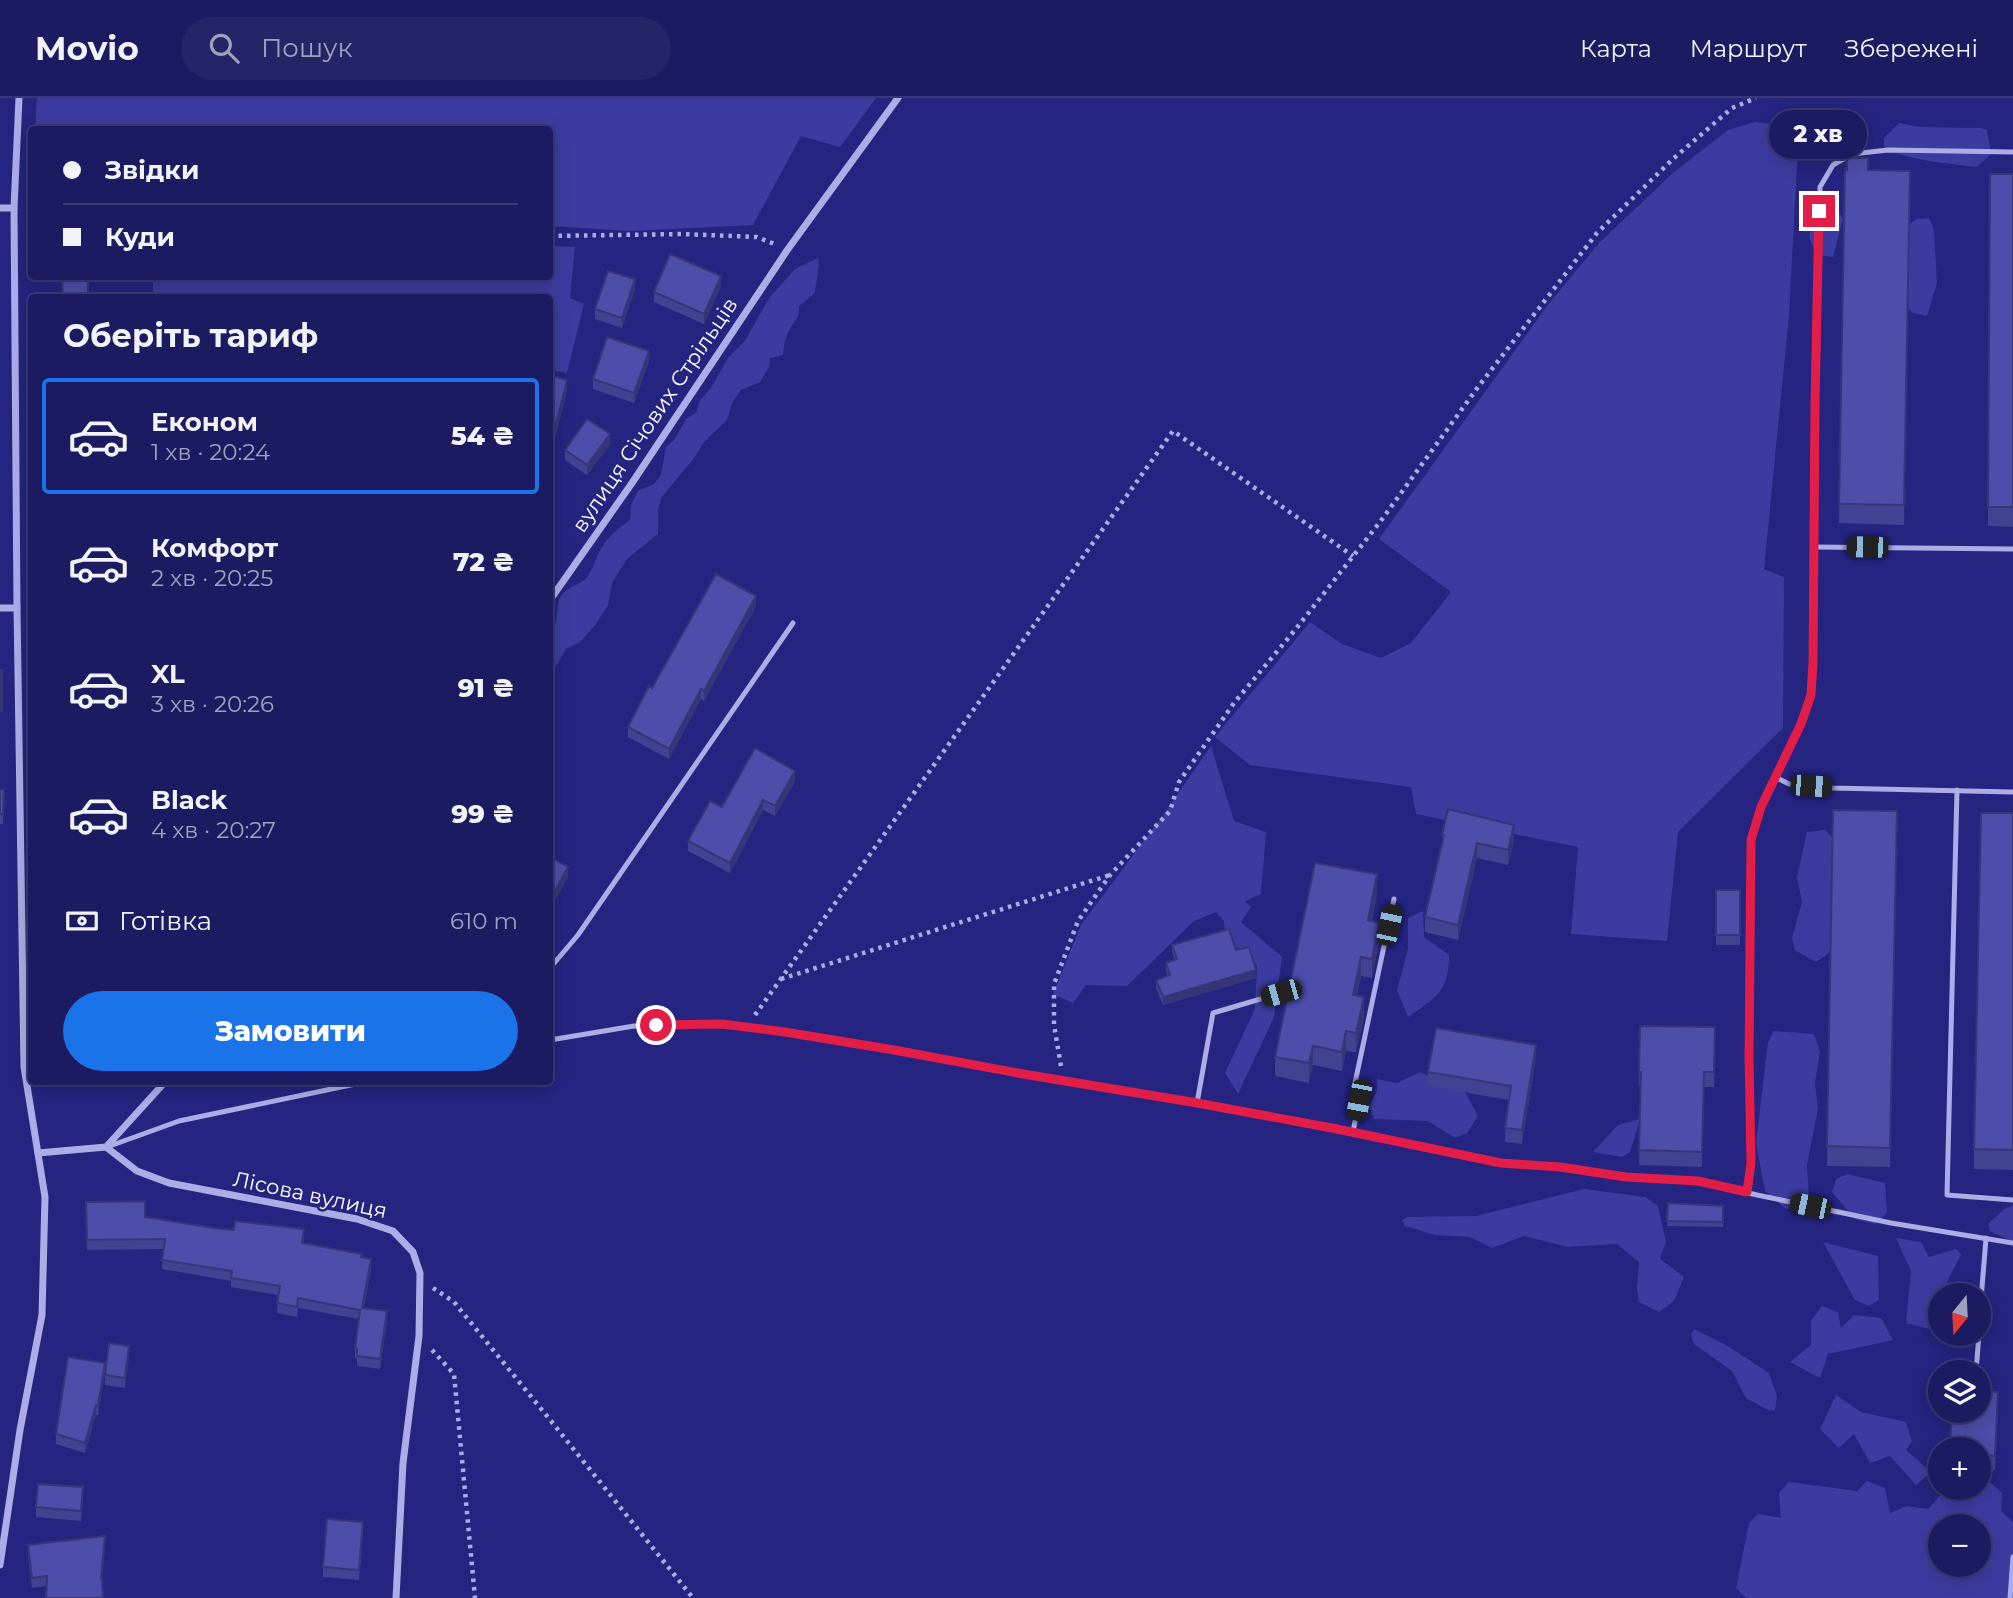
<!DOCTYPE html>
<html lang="uk">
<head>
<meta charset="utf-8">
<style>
  :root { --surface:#1c1b61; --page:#252467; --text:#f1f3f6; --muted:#a0a1bd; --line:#3a3976; --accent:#1a73e8 }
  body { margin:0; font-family:Montserrat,sans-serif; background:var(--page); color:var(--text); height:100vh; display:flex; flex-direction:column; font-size:26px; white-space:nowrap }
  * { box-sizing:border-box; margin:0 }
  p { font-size:23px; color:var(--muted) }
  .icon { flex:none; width:38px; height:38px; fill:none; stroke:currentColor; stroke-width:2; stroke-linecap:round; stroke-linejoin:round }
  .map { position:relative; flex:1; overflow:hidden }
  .drawer { position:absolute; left:28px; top:196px; width:525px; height:791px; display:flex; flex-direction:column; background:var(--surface); border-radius:7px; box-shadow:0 4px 18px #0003,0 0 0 2px var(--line) }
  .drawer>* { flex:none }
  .guide { position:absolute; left:28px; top:28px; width:525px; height:154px; border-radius:7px; box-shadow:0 4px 18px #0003,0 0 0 2px var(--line); display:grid; align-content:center; height:154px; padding:0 35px; background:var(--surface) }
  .needle { width:46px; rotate:198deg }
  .fabs { position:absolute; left:1928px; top:1185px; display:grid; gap:14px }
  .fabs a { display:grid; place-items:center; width:63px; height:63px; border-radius:50%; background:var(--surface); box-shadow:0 4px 18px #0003,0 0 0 2px var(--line); font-size:35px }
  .end { position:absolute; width:32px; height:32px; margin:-16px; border:9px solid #e11d48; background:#fff; box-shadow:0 0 0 4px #fff }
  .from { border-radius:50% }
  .bubble { position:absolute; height:49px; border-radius:24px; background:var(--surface); box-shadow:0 4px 18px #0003,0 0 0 2px var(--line); font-size:23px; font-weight:800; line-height:49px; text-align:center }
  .car { position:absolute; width:21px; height:42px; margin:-21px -10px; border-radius:9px; box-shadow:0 0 5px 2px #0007; background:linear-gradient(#222 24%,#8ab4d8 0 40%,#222 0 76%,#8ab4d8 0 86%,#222 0) }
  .guide b { display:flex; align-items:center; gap:24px; height:66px; font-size:26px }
  .guide b+b { border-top:2px solid var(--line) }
  .guide i { width:18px; height:18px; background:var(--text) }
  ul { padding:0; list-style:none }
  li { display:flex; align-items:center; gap:21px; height:116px; margin:0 14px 10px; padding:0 21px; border:4px solid transparent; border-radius:7px }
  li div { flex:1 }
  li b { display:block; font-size:26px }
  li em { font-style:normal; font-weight:800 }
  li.current { border-color:var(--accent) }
  li>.icon { width:63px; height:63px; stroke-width:1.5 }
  h2 { padding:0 35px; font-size:32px; line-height:84px }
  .pay { display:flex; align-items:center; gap:18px; height:77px; padding:0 35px; font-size:26px }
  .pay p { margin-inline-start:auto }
  .primary-button { display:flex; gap:14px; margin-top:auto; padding:14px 35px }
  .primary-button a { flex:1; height:80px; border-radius:42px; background:var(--accent); color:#fff; font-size:28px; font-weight:800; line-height:80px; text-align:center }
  header { display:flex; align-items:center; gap:42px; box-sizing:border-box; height:98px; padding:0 35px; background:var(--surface); border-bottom:2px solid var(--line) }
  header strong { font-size:33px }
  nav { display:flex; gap:38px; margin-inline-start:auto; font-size:24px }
  .search { width:490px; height:63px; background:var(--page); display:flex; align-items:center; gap:18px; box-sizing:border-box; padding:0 24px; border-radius:38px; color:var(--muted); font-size:26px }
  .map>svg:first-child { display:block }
</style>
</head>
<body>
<header>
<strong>Movio</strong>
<div class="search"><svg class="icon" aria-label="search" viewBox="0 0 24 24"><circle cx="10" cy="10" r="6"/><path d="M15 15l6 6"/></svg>Пошук</div>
<nav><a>Карта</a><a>Маршрут</a><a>Збережені</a></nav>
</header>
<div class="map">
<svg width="2013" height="1500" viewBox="0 0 2013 1500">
  <rect width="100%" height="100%" fill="#252481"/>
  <g fill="#3c3ca0" fill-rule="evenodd">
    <polygon points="37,0 876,0 840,49 801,38 753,127 630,133 550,128 550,32 35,31"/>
    <polygon points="1755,24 1799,29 1789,218 1764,471 1784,479 1783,630 1678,734 1667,843 1571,836 1578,749 1416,716 1411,689 1250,667 1215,639 1310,524 1342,546 1381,560 1411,545 1451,494 1379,441 1547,208 1600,144 1674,74 1728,32"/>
    <path d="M1899 25 1920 29 1981 30 1987 32 1991 56 1977 69C1955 66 1899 62 1884 48V40Z"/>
    <polygon points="1832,101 1843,121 1833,159 1817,157 1809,139 1815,113"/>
    <polygon points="1929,120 1934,132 1937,185 1927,218 1913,215 1899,199 1906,129 1916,121"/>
    <polygon points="550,148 575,149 570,200 584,206 567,275 550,272 550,200 153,199 153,179 550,178"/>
    <path d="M818 160C820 172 816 182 815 195L799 208C799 221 797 219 791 229 785 238 784 247 783 257L770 260 769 269 760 284 741 292 733 303 727 322 704 344 694 360 661 400 658 413V436L627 461 612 485 608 507 596 526 580 544 566 551 550 578V534C561 522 554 509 561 498 567 488 581 487 587 479 594 470 596 458 602 449 609 438 620 429 630 422L631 407 638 393 654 386 661 377 666 349 674 342 686 321 696 315 700 302 711 290 728 260 744 244 770 199 795 171Z"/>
    <polygon points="1211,648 1234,723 1266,734 1261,796 1245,803 1251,809 1241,824 1282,859 1274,919 1238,996 1225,975 1255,911 1257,868 1249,856 1226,843 1224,823 1216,814 1194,823 1127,888 1086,887 1073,905 1053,896 1081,827 1166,713"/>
    <polygon points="1825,732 1841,747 1836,837 1828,856 1816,864 1795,852 1792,840 1802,804 1797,779 1807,734"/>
    <path d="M1423 813 1424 839 1449 857C1449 893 1436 900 1408 919L1397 892 1408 851V820Z"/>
    <polygon points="1774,933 1814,936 1820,954 1815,985 1818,1011 1807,1067 1809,1099 1800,1109 1786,1111 1765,1093 1756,1045 1768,944"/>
    <polygon points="1420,974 1464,992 1478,1018 1467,1035 1455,1040 1428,1023 1374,1021 1369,1009 1377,993 1377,981 1397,985"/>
    <polygon points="1640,1021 1630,1054 1622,1059 1593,1054 1618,1027"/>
    <polygon points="1847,1076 1885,1085 1887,1115 1875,1126 1855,1121 1832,1094 1836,1081"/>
    <polygon points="1584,1091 1645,1099 1658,1108 1666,1144 1660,1161 1684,1179 1674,1203 1659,1214 1639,1204 1637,1191 1639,1164 1617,1146 1568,1149 1524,1138 1492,1150 1470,1139 1435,1137 1405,1128 1402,1122 1407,1119 1476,1118"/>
    <polygon points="2013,1107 2013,1144 1990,1133 1988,1126 2003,1112"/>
    <polygon points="1896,1140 1921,1144 1929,1159 1956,1151 1961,1157 1947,1183 1959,1197 1941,1197 1941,1234 1906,1225 1911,1173"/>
    <polygon points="1823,1144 1878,1158 1879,1202 1869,1208 1855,1202"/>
    <polygon points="1822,1208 1838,1214 1841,1230 1854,1217 1881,1220 1893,1242 1828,1256 1820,1280 1790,1264 1811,1247 1811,1223"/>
    <polygon points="1694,1231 1726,1247 1769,1275 1777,1298 1775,1312 1770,1313 1746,1300 1732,1273 1694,1246 1691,1237"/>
    <polygon points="1836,1297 1861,1314 1906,1324 1912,1343 1906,1352 1931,1374 1916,1387 1890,1358 1870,1365 1854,1336 1839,1350 1820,1331"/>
    <path d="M1982 1377 2002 1395 2001 1413 2013 1424V1500H1746L1736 1490 1749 1425 1758 1416 1781 1420 1779 1395 1789 1384 1857 1393 1867 1383 1885 1390 1890 1415 1906 1408 1928 1411 1947 1390H1979V1378ZM1941 1428H1979V1466H1941Z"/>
  </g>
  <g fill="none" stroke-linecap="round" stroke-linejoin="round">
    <g stroke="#acace7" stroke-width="4.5" stroke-dasharray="3.5 5" stroke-linecap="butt">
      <polyline points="550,138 681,136 757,139 777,147"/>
      <polyline points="781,881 1110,777"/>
      <polyline points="755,917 1173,333 1353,458"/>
      <polyline points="1061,968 1054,927 1054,886 1078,823 1110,777 1170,713 1179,684 1234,605 1295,532 1380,424 1478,289 1597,135 1674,60 1732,10 1756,0"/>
      <polyline points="433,1190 454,1204 551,1323 693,1500"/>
      <polyline points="432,1252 454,1276 475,1500"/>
    </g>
    <g stroke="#acace7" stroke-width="5">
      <polyline points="1813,449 2013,451"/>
      <polyline points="1777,680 1789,686 1832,690 2013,694"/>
      <polyline points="1957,692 1947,1097 2013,1102"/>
      <polyline points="550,870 578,837 793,525"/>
      <polyline points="550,942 634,928 722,926 894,952 1029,977 1180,1002 1332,1030 1501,1064 1560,1069 1626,1079 1698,1083 1757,1097 1891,1125 2013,1145"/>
      <polyline points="1197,1005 1213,915 1281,895"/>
      <polyline points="1353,1034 1359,1002 1355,985 1394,801"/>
      <polyline points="107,1049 179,1023 365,984"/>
      <polyline points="1747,1094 1751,1065 1749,960 1751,742 1761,709 1801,626 1811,597 1813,565 1815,306 1820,89 1833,67 1852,56 1888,52 2013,54"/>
      <polyline points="1979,1227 1986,1140"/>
      <polyline points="1976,1274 1979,1236"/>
      <polyline points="2010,1500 2013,1459"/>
    </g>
    <g stroke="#acace7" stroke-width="7">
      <polyline points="0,110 14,110"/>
      <polyline points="550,502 632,385 788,151 898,0"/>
      <polyline points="0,510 17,510"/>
      <polyline points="106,1049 137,1073 169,1085 357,1121 393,1133 413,1154 420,1175 419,1238 403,1365 396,1500"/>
      <polyline points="38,1055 106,1049 165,984"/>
      <polyline points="0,1467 20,1332 42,1217 45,1099 24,969 17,510 14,110 19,0"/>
    </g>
  </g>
  <g fill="#424292">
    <polygon points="1845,71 1910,73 1904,427 1839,425"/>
    <polygon points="1990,76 2013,76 2013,429 1988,428"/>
    <polygon points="721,188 704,226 654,204 654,194"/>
    <polygon points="635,191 622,230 595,221 595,211"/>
    <polygon points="649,263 634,305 593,291 593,281"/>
    <polygon points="550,277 567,292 552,352 550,350"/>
    <polygon points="610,346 587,377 565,362 565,352"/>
    <polygon points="756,508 704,603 701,601 669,661 628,639 628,629 652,590"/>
    <polygon points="795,683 775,718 763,712 730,775 688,753 688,743 722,709"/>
    <polygon points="0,692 4,692 3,726 0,726"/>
    <polygon points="1833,712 1897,713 1890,1069 1827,1068"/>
    <polygon points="2013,715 2013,1072 1974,1071 1974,1051"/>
    <polygon points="1442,737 1514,742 1508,767 1477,760 1458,842 1425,834 1425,819 1442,745"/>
    <rect x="1716" y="792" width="24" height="55"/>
    <polygon points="1377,796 1372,823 1379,844 1372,880 1361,878 1357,898 1364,919 1356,954 1346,953 1342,973 1313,967 1309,985 1275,978 1275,959"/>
    <polygon points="1172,847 1236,852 1256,880 1163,907 1156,890 1156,882 1167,878 1166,872 1166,865 1175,862 1172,854"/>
    <polygon points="1640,928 1715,929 1714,989 1704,989 1702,1069 1639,1067 1641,988 1639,988"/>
    <polygon points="1536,961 1522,1046 1505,1044 1505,1030 1509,1002 1428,988 1428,974"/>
    <polygon points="86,1104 145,1119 214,1130 304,1141 303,1145 362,1159 371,1171 364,1210 387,1223 380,1271 357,1268 357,1261 355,1260 355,1251 359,1221 298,1210 297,1219 277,1215 278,1197 231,1189 231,1183 162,1171 163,1151 87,1152"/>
    <polygon points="1668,1105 1723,1108 1723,1129 1667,1128"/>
    <polygon points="129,1257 125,1290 105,1287 105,1277"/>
    <polygon points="105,1265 98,1317 96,1317 85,1355 56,1346 56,1336"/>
    <polygon points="1998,1309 1995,1372 1979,1372 1979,1351"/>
    <polygon points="83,1399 81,1423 36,1419 36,1409"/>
    <polygon points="363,1434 359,1482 323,1479 323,1469"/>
    <polygon points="28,1447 105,1449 102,1480 32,1490 28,1458"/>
  </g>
  <g fill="#363677">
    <polygon points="721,178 721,188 704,226 704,216"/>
    <polygon points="635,181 635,191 622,230 622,220"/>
    <polygon points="649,253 649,263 634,305 634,295"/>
    <polygon points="567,282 567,292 552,352 552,342"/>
    <polygon points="610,336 610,346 587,377 587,367"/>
    <polygon points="756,498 756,508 704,603 704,593"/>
    <polygon points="701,591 701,601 669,661 669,651"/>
    <polygon points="795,673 795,683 775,718 775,708"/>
    <polygon points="763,702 763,712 730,775 730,765"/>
    <polygon points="1514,727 1514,742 1508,767 1508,752"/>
    <polygon points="1477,745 1477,760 1458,842 1458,827"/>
    <polygon points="568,769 568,779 550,812 550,802"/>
    <polygon points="1377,776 1377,796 1368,842 1368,822"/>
    <polygon points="1379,825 1379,844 1372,880 1372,861"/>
    <polygon points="1361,859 1361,878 1353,917 1353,897"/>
    <polygon points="1256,872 1256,880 1163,907 1163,899"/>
    <polygon points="1364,899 1364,919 1356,954 1356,935"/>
    <polygon points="1346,933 1346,953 1342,973 1342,954"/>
    <polygon points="1536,947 1536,961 1522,1046 1522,1032"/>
    <polygon points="1313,948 1313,967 1309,985 1309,965"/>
    <polygon points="371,1161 371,1171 362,1219 362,1210"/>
    <polygon points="387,1213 387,1223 380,1271 380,1261"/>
    <polygon points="129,1248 129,1257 125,1290 125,1280"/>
    <polygon points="105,1265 105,1275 98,1317 98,1307"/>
    <polygon points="1998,1294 1998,1309 1995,1372 1995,1358"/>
    <polygon points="96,1307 96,1317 85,1355 85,1345"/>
    <polygon points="105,1438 105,1449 101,1491 101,1480"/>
  </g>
  <g fill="#4d4daa" stroke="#363677" stroke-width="2">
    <polygon points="1847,60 1868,60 1868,72 1910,73 1904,407 1839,406 1845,71 1847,72"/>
    <polygon points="1990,76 2013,76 2013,409 1988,409"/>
    <polygon points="670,156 721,178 704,216 654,194"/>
    <polygon points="608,173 635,181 622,220 595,211"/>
    <polygon points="62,178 88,178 88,200 63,200"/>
    <polygon points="607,239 649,253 634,295 593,281"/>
    <polygon points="550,277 567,282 552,342 550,340"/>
    <polygon points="587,321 610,336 587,367 565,352"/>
    <polygon points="716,476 756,498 704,593 701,591 669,651 628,629 649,588 652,590"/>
    <rect x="0" y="572" width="2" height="41"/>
    <polygon points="755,650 795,673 775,708 763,702 730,765 688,743 710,703 722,709"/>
    <polygon points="0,692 4,692 3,716 0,716"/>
    <polygon points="1448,711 1514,727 1508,752 1477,745 1458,827 1425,819 1444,737 1442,737"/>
    <polygon points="1833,712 1897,713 1890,1050 1827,1048"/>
    <polygon points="1981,715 2013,715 2013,1052 1974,1051"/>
    <polygon points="550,759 568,769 550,802"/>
    <polygon points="1315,765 1377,776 1368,822 1379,825 1372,861 1361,859 1353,897 1364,899 1356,935 1346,933 1342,954 1313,948 1309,965 1275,959"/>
    <rect x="1716" y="792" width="24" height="45"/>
    <polygon points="1229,831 1236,852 1249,849 1256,872 1163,899 1156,882 1170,877 1166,865 1177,861 1172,847"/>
    <polygon points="1640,928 1715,929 1714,974 1704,974 1702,1054 1639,1052 1641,974 1639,974"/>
    <polygon points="1436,930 1536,947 1522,1032 1505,1030 1511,988 1428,974"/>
    <polygon points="145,1103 145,1119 214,1130 234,1132 235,1123 304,1131 302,1145 362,1156 361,1159 371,1161 362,1210 387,1213 380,1261 357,1258 357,1251 355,1251 360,1212 298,1200 297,1209 277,1205 280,1188 231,1180 232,1173 162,1162 165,1141 87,1142 86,1104"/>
    <polygon points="1668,1105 1723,1108 1723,1124 1667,1123"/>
    <polygon points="109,1245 129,1248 125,1280 105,1277"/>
    <polygon points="68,1259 105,1265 98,1307 96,1307 85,1345 56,1336"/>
    <polygon points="1979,1293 1998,1294 1995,1358 1979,1357 1979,1351 1950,1351 1952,1312 1979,1312"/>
    <polygon points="38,1386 83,1389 81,1413 36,1409"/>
    <polygon points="327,1421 363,1424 359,1472 323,1469"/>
    <polygon points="105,1438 101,1480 102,1480 103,1500 46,1500 47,1478 32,1480 28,1447"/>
  </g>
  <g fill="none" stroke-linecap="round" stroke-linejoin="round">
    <polyline stroke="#e11d48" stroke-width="9" points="656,927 722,926 785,934 894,952 1029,977 1197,1005 1332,1030 1501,1065 1560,1069 1626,1079 1698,1083 1747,1094 1751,1065 1749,960 1751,742 1761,709 1801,626 1811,597 1813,565 1815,306 1819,113"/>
  </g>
  <g text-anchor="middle" stroke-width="5" stroke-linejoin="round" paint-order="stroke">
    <g font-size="21" fill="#fff" stroke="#252481">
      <text transform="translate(655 317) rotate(-56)" y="7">вулиця Січових Стрільців</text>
      <text transform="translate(310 1097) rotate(12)" y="7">Лісова вулиця</text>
    </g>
  </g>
</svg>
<div class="fabs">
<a><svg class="needle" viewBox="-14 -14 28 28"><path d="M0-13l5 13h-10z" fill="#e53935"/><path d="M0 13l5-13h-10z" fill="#a0a1bd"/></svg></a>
<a><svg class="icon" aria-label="layers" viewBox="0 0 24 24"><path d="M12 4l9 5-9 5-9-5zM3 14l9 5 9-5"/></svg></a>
<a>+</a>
<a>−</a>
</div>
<i class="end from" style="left:656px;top:927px"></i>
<i class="end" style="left:1819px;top:113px"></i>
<div class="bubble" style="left:1769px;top:12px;width:98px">2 хв</div>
<i class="car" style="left:1867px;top:449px;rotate:271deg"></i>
<i class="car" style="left:1811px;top:688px;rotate:94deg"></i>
<i class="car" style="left:1389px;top:827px;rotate:12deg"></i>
<i class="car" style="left:1281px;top:895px;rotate:254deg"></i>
<i class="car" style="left:1359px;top:1002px;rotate:191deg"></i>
<i class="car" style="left:1810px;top:1108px;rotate:282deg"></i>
<div class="guide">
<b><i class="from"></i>Звідки</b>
<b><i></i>Куди</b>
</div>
<section class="drawer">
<h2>Оберіть тариф</h2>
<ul>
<li class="current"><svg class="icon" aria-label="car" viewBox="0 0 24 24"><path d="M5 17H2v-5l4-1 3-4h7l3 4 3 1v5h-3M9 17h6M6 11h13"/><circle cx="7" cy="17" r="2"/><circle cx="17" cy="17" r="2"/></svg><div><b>Економ</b><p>1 хв · 20:24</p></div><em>54 ₴</em></li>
<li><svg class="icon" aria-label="car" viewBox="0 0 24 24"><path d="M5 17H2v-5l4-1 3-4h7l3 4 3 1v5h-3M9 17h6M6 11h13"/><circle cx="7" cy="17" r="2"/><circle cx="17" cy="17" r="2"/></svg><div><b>Комфорт</b><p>2 хв · 20:25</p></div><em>72 ₴</em></li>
<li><svg class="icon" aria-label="car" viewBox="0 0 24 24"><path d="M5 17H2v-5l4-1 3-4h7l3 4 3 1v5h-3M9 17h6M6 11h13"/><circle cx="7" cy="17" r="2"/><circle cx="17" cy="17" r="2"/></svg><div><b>XL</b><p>3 хв · 20:26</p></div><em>91 ₴</em></li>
<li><svg class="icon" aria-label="car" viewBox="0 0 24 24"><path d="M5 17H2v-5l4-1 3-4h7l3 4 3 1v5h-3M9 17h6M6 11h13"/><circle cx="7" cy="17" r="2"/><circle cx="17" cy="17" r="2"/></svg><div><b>Black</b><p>4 хв · 20:27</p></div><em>99 ₴</em></li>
</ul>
<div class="pay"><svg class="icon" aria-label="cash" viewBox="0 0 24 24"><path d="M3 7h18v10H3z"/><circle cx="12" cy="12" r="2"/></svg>Готівка<p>610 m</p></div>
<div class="primary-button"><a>Замовити</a></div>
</section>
</div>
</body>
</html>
